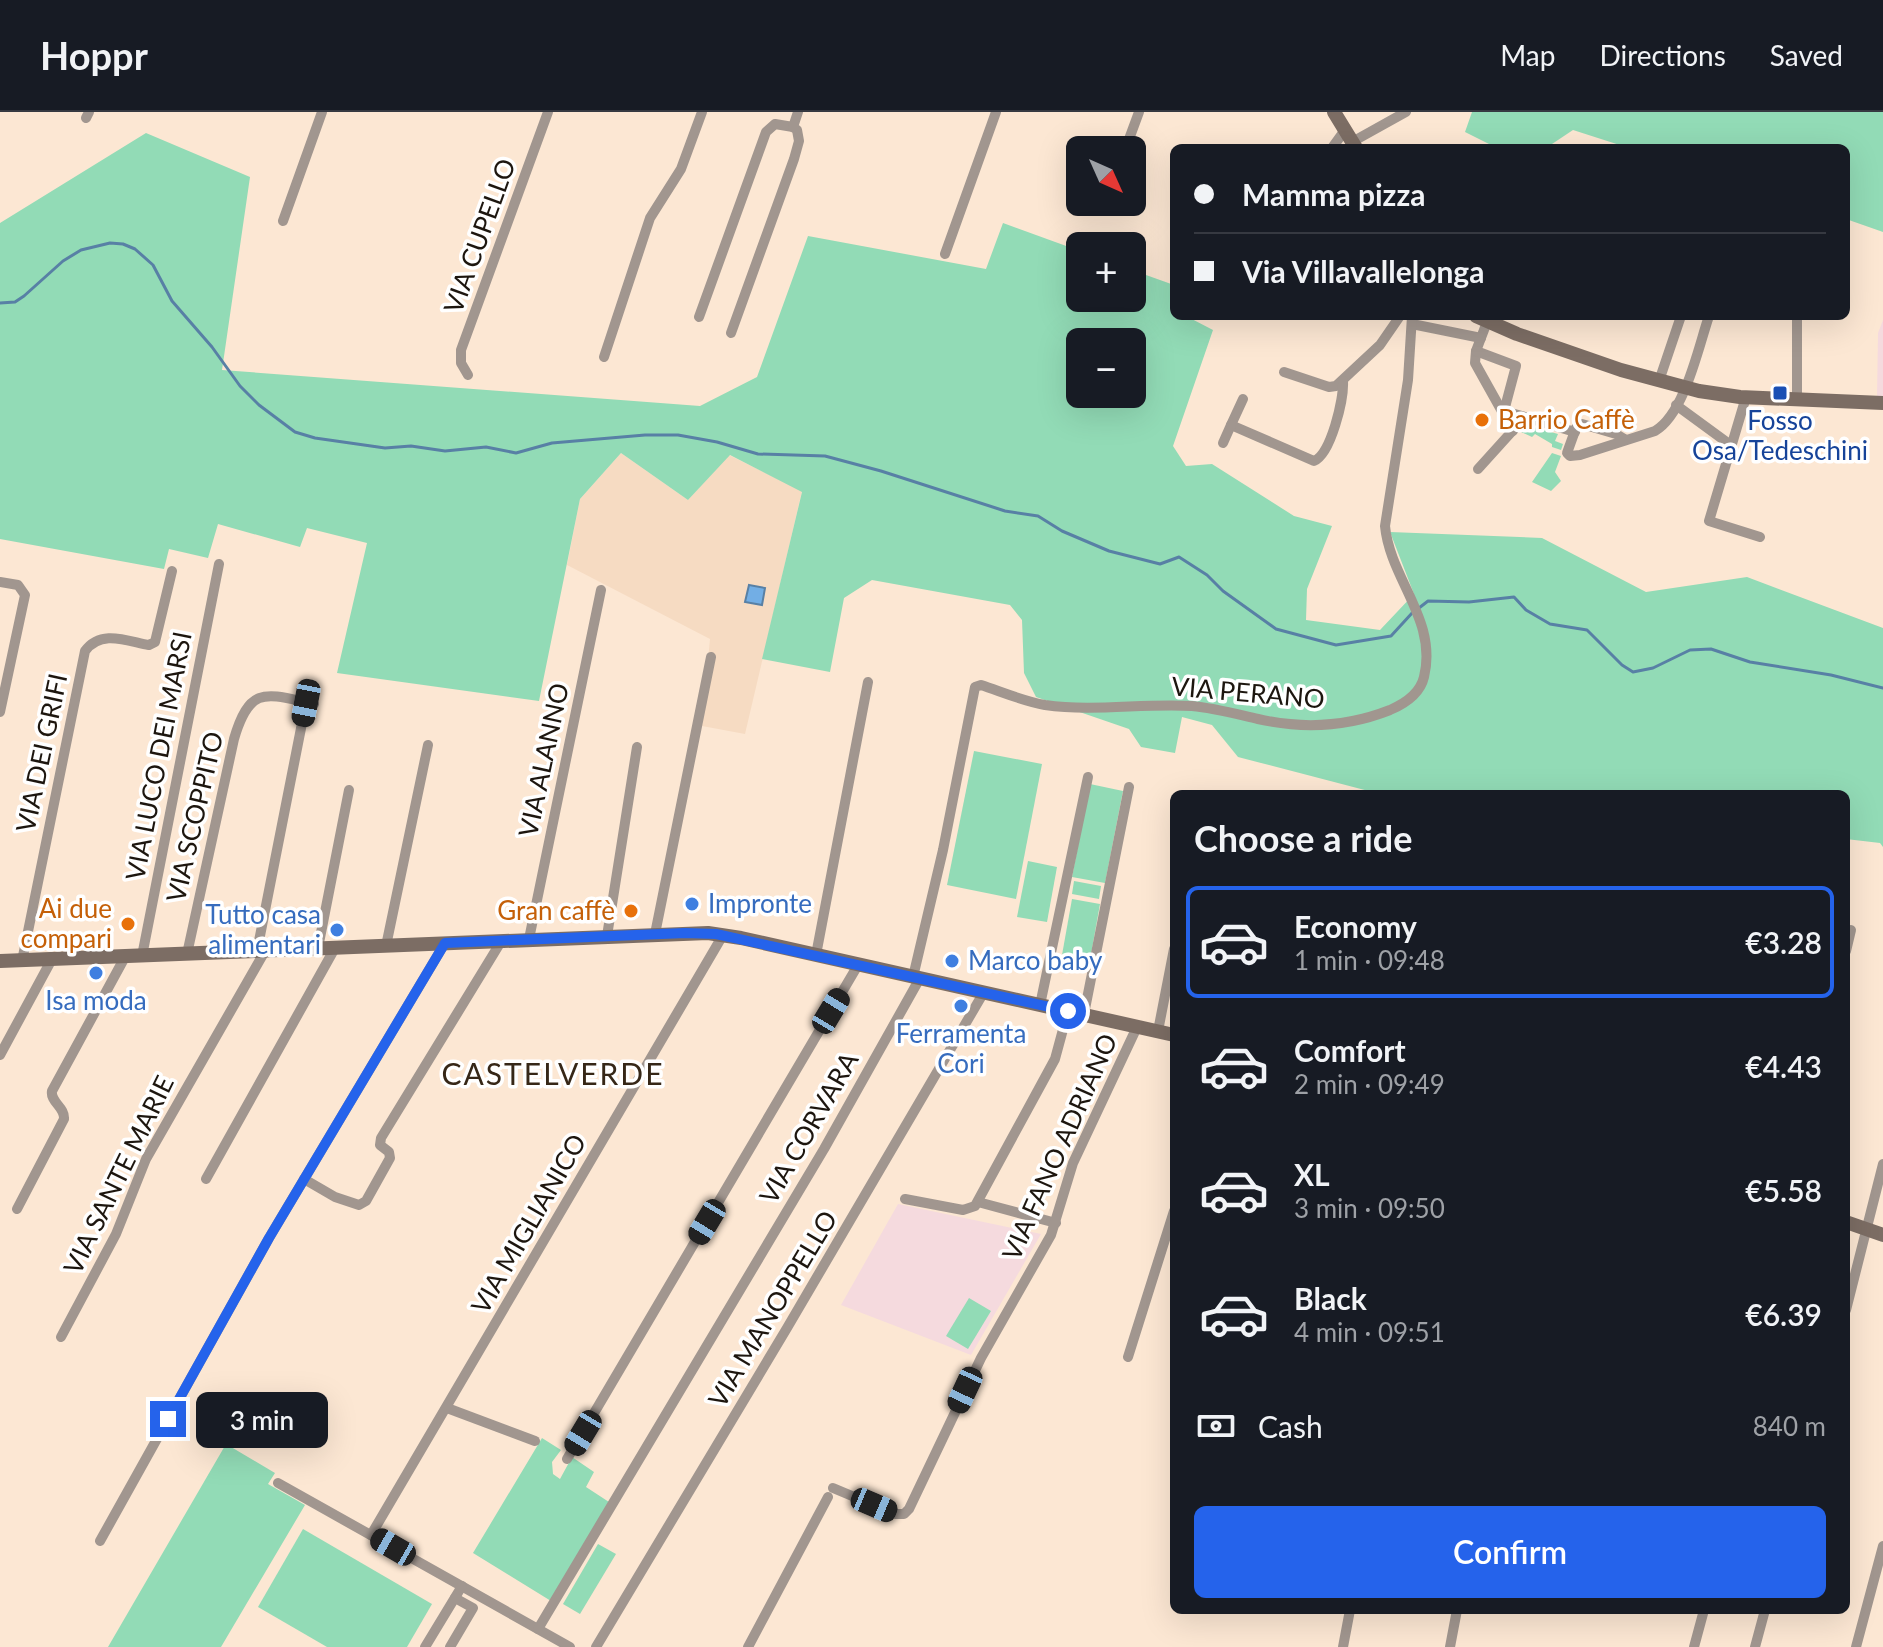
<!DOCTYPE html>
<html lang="en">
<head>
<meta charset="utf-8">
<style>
  :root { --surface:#171b24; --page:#242831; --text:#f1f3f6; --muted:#9ea1a6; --line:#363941; --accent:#2563eb }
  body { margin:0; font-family:Lato,sans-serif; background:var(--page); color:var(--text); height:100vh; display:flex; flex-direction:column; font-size:30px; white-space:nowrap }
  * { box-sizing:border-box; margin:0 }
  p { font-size:26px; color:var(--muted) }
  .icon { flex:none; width:44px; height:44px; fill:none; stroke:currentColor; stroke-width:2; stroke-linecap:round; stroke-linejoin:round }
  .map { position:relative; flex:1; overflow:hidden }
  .panel { position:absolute; left:1170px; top:678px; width:680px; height:824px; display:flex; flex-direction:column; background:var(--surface); border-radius:12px; box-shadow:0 8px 32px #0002 }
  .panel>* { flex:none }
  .banner { position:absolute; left:1170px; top:32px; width:680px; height:176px; border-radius:12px; box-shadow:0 8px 32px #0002; display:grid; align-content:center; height:176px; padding:0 24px; background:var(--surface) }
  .needle { width:52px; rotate:135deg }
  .buttons { position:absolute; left:1066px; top:24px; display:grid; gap:16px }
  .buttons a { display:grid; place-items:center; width:80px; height:80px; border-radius:12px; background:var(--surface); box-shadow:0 8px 32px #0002; font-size:40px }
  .end { position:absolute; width:36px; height:36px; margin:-18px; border:10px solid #2563eb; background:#fff; box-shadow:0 0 0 4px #fff }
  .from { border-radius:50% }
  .bubble { position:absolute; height:56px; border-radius:12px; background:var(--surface); box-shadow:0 8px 32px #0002; font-size:26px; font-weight:600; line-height:56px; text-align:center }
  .car { position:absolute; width:24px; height:48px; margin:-24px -12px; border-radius:10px; box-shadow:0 0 6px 2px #0007; background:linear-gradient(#222 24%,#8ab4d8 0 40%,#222 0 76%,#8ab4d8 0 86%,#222 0) }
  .banner b { display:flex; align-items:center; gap:28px; height:76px; font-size:30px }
  .banner b+b { border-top:2px solid var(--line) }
  .banner i { width:20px; height:20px; background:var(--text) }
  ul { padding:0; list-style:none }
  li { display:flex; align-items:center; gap:24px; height:112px; margin:0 16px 12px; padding:0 8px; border:4px solid transparent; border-radius:12px }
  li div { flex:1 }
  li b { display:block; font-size:30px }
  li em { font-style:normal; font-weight:600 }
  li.selected { border-color:var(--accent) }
  li>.icon { width:72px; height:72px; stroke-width:1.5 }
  h2 { padding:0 24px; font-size:36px; line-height:96px }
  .pay { display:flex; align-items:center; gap:20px; height:88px; padding:0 24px; font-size:30px }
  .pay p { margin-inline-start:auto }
  .primary-button { display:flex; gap:16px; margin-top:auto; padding:16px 24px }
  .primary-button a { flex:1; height:92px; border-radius:12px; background:var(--accent); color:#fff; font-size:32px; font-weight:600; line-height:92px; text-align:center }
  header { display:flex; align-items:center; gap:48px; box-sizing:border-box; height:112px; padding:0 40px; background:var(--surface); border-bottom:2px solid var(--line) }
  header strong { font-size:38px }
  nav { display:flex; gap:44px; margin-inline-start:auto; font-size:28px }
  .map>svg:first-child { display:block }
</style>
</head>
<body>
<header>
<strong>Hoppr</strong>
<nav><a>Map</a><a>Directions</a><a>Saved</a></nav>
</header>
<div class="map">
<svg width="1883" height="1535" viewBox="0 0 1883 1535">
  <rect width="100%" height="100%" fill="#fce7d3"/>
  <polygon fill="#f6dbc2" points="621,341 688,388 729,343 802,379 745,622 702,614 710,527 567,453 580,387"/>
  <g fill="#f5dade">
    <polygon points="1883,208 1883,287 1877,286 1878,221"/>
    <polygon points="898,1092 1041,1122 971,1243 841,1193"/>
  </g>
  <g fill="#92dbb6" fill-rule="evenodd">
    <polygon points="1472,0 1883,0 1883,120 1846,107 1846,36 1629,36 1573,18 1546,36 1497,36 1465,20"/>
    <path d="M146 21 250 65 222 258 700 294 757 265 808 124 986 157 1003 111 1080 139V186H1132V158L1174 173V204H1186L1213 218 1173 334 1186 354 1212 352 1294 404 1332 414 1307 477 1306 508 1380 518 1414 482 1390 420 1542 426 1646 480 1747 465 1883 516V735L1880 731 1846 727V682H1380L1238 645 1212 613 1182 605 1175 641 1141 635 1129 617 1036 585 1024 561 1022 508 1010 493 872 468 844 486 830 560 762 547 802 380 730 343 688 388 621 341 580 387 539 589 337 561 367 431 307 416 300 435 218 412 208 446 169 437 164 457 0 427V111ZM1080 230H1132V282H1080Z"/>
    <polygon points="1526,313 1558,322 1555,329 1563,332 1561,338 1552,335 1552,332 1535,322 1532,325 1519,319"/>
    <polygon points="1552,341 1561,344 1555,360 1561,369 1551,379 1532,370"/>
    <polygon points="974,639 1042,652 1016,787 947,773"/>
    <polygon points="1090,672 1123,679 1105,771 1072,765"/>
    <polygon points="1028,749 1057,755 1047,810 1017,805"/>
    <polygon points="1074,769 1101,774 1099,787 1072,782"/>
    <polygon points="1072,787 1100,792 1090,848 1062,843"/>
    <polygon points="969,1186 991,1199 968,1237 946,1224"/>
    <polygon points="542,1326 561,1338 552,1350 553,1362 560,1367 572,1345 594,1360 586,1375 609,1390 551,1489 473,1441"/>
    <polygon points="226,1332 275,1361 268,1372 305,1393 221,1535 108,1535"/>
    <polygon points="303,1417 432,1492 407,1535 327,1535 258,1495"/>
    <polygon points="598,1432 616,1442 580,1502 563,1492"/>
  </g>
  <polygon fill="#72aee5" stroke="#5880a5" stroke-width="2" points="749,473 765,476 762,493 745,490"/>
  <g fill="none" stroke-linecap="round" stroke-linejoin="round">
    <g stroke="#5880a5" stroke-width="3">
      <polyline points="0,191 15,190 24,184 63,149 81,138 110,131 123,132 135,137 153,153 172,189 212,235 240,274 259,293 295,320 315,326 385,336 411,334 445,339 486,335 516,341 552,331 645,323 678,323 717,330 758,342 825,344 881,359 1005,399 1038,404 1062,419 1109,439 1160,452 1179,445 1207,463 1223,479 1276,517 1336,533 1391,524 1413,500"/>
      <polyline points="1419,496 1428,489 1469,490 1514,485 1526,498 1550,512 1587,518 1622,553 1633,560 1653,556 1690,538 1711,537 1750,550 1831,563 1883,576"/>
    </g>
    <g stroke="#a1968f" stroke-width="10">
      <polyline points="86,6 89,0"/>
      <polyline points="1352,30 1406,0"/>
      <polyline points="1332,36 1345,18"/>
      <polyline points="1125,38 1139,0"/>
      <polyline points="283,109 322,0"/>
      <polyline points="945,142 996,0"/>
      <polyline points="699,205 766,20 775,12 793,15"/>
      <polyline points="1487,210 1476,239 1475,251 1513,319"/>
      <polyline points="1412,212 1481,226"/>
      <polyline points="731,221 794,47 799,29 797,18 793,15 798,0"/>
      <polyline points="1476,239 1516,254 1504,299"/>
      <polyline points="604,245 650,106 681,57 702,0"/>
      <polyline points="1284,260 1329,275 1336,274 1380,233 1400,204"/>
      <polyline points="468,263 461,251 461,238 548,0"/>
      <polyline points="1659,269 1681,204"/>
      <polyline points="1746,285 1709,409 1760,425"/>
      <path d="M1243 287 1231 313 1314 349C1331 342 1344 287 1343 269"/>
      <polyline points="1797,287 1797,204"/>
      <polyline points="1676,293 1732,334"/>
      <polyline points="1525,305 1575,320"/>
      <path d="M1626 328 1616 322 1582 312 1576 316 1567 341 1570 344 1580 343 1655 319C1685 301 1698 236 1709 204"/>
      <polyline points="1223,331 1231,313"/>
      <polyline points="1478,357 1525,305 1504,299"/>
      <polyline points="0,470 18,473 25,483 0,600"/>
      <polyline points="655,822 711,545"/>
      <polyline points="607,824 637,635"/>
      <polyline points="529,827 601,478"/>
      <polyline points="386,834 428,633"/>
      <polyline points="318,836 349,678"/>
      <polyline points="257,839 306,591"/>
      <polyline points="1846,839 1851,818"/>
      <path d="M187 842 234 627C250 572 267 582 314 592"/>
      <polyline points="816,843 868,570"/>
      <polyline points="142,844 219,452"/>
      <path d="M22 849 85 539C101 517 127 529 149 533L155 530 172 459"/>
      <path d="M913 865 943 738 975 575 981 573C1002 580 1023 589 1045 593 1094 600 1143 591 1192 594 1214 596 1236 602 1258 607 1302 617 1347 615 1390 598 1404 592 1420 582 1424 565 1438 508 1390 467 1385 414L1408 268 1412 204"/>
      <polyline points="1040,893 1088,665"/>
      <polyline points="1084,902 1129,675"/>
      <polyline points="1158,919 1174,837"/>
      <polyline points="0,943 52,847"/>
      <polyline points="206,1067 335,836"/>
      <polyline points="304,1067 335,1085 359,1093 366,1089 390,1046 389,1040 380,1033 381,1026 502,828"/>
      <polyline points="905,1087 963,1098 975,1094 1055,947 1068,899"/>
      <polyline points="978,1090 1056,1111"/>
      <path d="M17 1097 64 1007C65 995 50 990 52 979L125 845"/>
      <polyline points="1846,1198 1883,1052"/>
      <polyline points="61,1225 116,1122 146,1047 265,839"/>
      <polyline points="1128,1245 1174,1099"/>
      <polyline points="447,1296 535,1329"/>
      <polyline points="567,1347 858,853"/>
      <polyline points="278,1371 570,1535"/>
      <polyline points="833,1376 895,1402 904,1402 909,1397 981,1246 1051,1123 1073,1051 1137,915"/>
      <polyline points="371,1423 723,823"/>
      <polyline points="100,1429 269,1126 445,831"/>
      <polyline points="538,1517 824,1037 920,866"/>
      <polyline points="425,1535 462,1474"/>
      <polyline points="450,1535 473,1496 455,1486"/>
      <polyline points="596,1535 787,1216 984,880"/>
      <polyline points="748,1535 828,1385"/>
      <polyline points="1343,1535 1350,1498"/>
      <polyline points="1450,1535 1457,1498"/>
      <polyline points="1694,1535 1704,1498"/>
      <polyline points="1755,1535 1765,1498"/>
      <polyline points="1856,1535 1883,1434"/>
    </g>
    <g stroke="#7c6d64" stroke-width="14">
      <polyline points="1334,0 1356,36"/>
      <polyline points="1476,204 1517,222 1621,258 1699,279 1740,285 1883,291"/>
      <polyline points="0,849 708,821 741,826 1174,923"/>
      <polyline points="1846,1110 1883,1123"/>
    </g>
  </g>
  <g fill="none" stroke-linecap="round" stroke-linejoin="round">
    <polyline stroke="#2563eb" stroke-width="10" points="168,1307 269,1126 445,831 685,821 716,822 1068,899"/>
  </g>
  <rect fill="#1a4fb4" stroke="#fff" stroke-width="3" x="1772" y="273" width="16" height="16" rx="4"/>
  <g fill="#e8710a" stroke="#fff" stroke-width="3">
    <circle cx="1482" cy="308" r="8"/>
    <circle cx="631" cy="799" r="8"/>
    <circle cx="128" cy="812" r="8"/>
  </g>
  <g fill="#3f7fe0" stroke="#fff" stroke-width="3">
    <circle cx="692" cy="792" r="8"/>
    <circle cx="337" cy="818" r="8"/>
    <circle cx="952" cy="849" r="8"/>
    <circle cx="96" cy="861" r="8"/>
    <circle cx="961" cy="894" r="8"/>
  </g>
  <g text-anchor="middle" stroke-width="7" stroke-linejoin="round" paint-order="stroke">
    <g font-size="26" fill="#1d160f" stroke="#fff">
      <text transform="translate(480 124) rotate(-70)" y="9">VIA CUPELLO</text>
      <text transform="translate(1248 581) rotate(5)" y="9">VIA PERANO</text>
      <text transform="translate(42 641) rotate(-78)" y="9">VIA DEI GRIFI</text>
      <text transform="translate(159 644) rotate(-79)" y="9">VIA LUCO DEI MARSI</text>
      <text transform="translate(544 648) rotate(-78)" y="9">VIA ALANNO</text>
      <text transform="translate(195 705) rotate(-77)" y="9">VIA SCOPPITO</text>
      <text transform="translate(809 1016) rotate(-60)" y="9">VIA CORVARA</text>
      <text transform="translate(1060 1035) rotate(-66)" y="9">VIA FANO ADRIANO</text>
      <text transform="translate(119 1063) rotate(-64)" y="9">VIA SANTE MARIE</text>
      <text transform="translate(529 1112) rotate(-60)" y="9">VIA MIGLIANICO</text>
      <text transform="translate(773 1197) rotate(-59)" y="9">VIA MANOPPELLO</text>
    </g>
    <g font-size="26" fill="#c56008" stroke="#fff" text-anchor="end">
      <text x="1498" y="317" text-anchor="start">Barrio Caffè</text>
      <text x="112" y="806">Ai due<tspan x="112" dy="30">compari</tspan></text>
      <text x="615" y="808">Gran caffè</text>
    </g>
    <g font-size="26" fill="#164399" stroke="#fff">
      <text x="1780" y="318">Fosso<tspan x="1780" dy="30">Osa/Tedeschini</tspan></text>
    </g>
    <g font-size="26" fill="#366cbe" stroke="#fff" text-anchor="start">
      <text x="708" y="801">Impronte</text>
      <text x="321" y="812" text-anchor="end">Tutto casa<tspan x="321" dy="30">alimentari</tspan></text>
      <text x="968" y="858">Marco baby</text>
      <text x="96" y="898" text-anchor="middle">Isa moda</text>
      <text x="961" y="931" text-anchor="middle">Ferramenta<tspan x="961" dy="30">Cori</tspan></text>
    </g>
    <g font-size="30" letter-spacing="2" fill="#362717" stroke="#fff">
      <text x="553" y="973">CASTELVERDE</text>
    </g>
  </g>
</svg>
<div class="buttons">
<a><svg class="needle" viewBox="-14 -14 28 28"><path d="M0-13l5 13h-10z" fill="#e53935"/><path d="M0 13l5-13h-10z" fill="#9ea1a6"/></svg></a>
<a>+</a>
<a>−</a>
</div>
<i class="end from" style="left:1068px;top:899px"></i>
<i class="end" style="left:168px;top:1307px"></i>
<div class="bubble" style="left:196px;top:1280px;width:132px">3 min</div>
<i class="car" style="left:306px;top:591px;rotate:191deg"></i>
<i class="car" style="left:831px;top:899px;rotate:31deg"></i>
<i class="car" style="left:707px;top:1110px;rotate:211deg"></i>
<i class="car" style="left:965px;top:1278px;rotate:205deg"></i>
<i class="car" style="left:583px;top:1321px;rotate:211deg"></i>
<i class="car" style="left:874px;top:1393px;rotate:113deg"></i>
<i class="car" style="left:393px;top:1435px;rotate:300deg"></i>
<div class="banner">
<b><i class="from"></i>Mamma pizza</b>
<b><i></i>Via Villavallelonga</b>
</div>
<section class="panel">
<h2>Choose a ride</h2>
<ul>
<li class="selected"><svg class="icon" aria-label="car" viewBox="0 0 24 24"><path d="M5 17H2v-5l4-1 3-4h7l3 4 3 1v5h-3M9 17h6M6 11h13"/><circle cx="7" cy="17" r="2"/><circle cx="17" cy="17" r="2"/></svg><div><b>Economy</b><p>1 min · 09:48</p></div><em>€3.28</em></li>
<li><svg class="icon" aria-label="car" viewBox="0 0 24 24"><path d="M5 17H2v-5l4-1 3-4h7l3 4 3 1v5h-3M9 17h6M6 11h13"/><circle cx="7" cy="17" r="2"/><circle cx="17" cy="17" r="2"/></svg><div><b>Comfort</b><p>2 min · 09:49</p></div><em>€4.43</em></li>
<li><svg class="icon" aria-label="car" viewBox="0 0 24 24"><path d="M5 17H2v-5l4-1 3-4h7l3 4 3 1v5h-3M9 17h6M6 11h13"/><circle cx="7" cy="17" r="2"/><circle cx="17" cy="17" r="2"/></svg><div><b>XL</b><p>3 min · 09:50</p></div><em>€5.58</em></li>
<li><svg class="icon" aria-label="car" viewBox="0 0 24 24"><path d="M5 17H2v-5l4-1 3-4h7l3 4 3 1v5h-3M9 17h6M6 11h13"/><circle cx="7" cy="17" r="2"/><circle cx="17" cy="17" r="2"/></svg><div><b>Black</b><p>4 min · 09:51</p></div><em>€6.39</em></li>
</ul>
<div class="pay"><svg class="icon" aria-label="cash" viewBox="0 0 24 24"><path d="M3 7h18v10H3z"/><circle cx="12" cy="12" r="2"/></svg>Cash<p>840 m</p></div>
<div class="primary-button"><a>Confirm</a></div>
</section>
</div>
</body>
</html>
